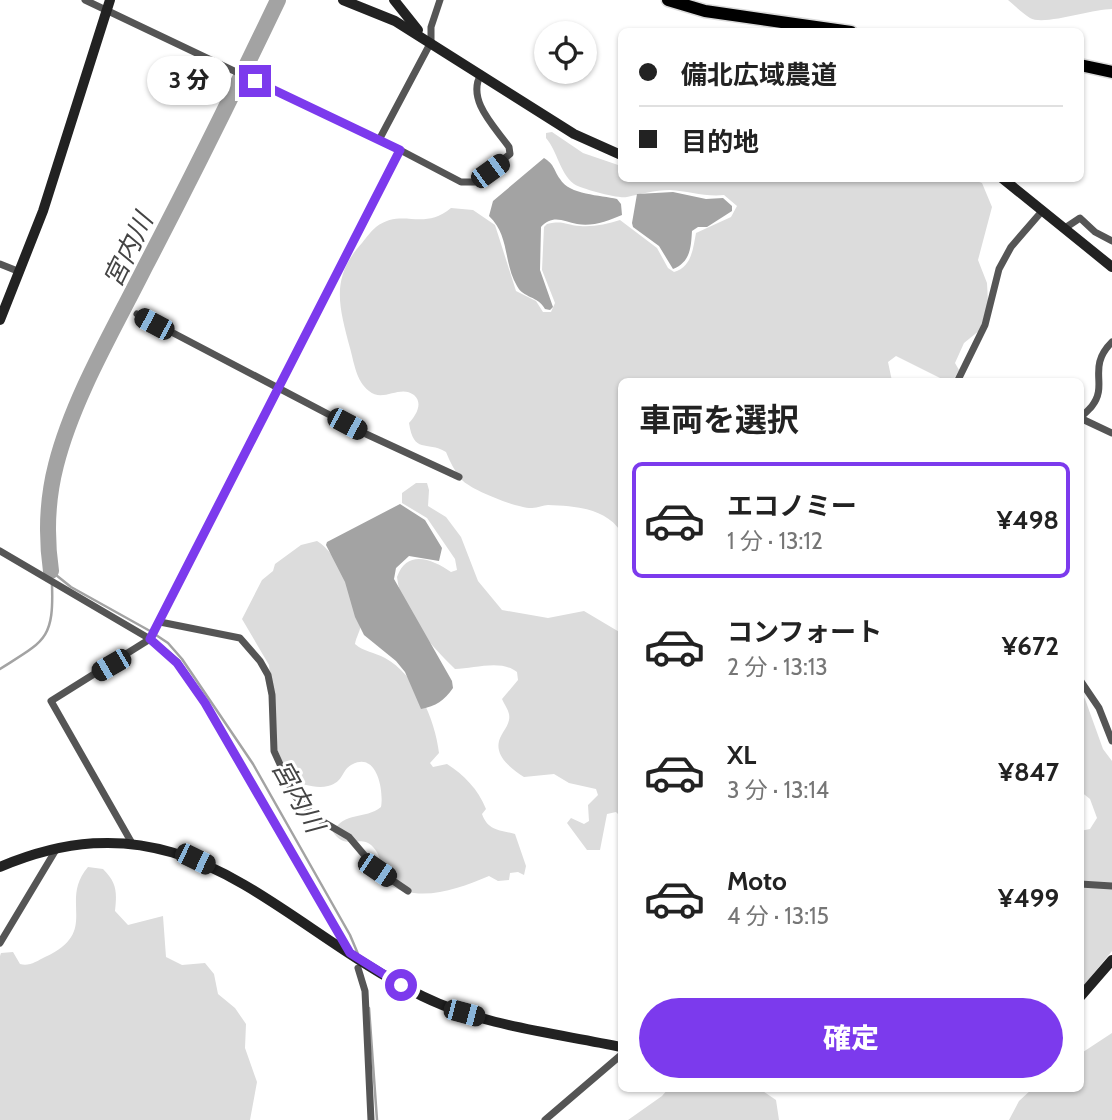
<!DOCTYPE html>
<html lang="ja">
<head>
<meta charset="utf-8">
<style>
  :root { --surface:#fff; --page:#f2f2f2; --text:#222; --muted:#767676; --line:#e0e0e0; --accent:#7c3aed }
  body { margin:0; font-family:Cabin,"Noto Sans JP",sans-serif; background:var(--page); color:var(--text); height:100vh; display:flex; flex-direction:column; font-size:26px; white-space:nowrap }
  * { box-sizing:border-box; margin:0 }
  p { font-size:23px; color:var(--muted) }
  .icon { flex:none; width:38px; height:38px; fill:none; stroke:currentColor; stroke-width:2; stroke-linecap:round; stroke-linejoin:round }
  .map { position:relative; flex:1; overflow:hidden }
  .panel { position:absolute; left:618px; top:378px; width:466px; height:714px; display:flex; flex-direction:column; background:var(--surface); border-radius:10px; box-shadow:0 2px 5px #0004 }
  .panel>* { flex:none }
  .hud { position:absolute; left:618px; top:28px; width:466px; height:154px; border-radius:10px; box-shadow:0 2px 5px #0004; display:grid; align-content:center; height:154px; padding:0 21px; background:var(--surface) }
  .controls { position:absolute; left:534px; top:21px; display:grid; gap:14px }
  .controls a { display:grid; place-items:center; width:63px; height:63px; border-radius:50%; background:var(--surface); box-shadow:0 2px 5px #0004; font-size:35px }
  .end { position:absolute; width:32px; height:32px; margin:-16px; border:9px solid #7c3aed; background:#fff; box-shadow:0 0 0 4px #fff }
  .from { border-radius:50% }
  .bubble { position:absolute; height:49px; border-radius:24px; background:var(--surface); box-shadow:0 2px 5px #0004; font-size:23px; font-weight:800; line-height:49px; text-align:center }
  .car { position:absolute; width:21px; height:42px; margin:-21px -10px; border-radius:9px; box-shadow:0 0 5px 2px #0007; background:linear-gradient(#222 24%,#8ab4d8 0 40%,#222 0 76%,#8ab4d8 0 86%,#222 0) }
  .hud b { display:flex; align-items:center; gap:24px; height:66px; font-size:26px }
  .hud b+b { border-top:2px solid var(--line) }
  .hud i { width:18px; height:18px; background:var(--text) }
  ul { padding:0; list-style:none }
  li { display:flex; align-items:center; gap:21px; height:116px; margin:0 14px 10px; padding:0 7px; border:4px solid transparent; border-radius:10px }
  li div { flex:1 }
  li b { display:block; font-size:26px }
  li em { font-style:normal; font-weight:800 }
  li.current { border-color:var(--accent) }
  li>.icon { width:63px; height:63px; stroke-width:1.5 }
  h2 { padding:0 21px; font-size:32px; line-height:84px }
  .action { display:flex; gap:14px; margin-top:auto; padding:14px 21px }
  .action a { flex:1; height:80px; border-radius:42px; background:var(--accent); color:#fff; font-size:28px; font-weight:800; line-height:80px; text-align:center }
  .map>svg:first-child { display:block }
</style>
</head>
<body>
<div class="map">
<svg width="1112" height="1120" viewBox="0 0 1112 1120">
  <rect width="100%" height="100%" fill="#fff"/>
  <g fill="#dcdcdc">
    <path d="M1008 0H1112V9C1092 9 1044 26 1030 18 1022 13 1015 6 1008 0Z"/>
    <path d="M552 132 583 153 621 166V178C638 179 680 184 692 178H885C915 187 952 170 982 183L992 207 978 260 987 283 988 302 980 330 964 343 955 363 959 370 954 379 946 381 896 356 888 362 892 381 621 382V532C606 508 575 506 548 505 543 505 538 508 532 508 519 509 471 490 462 480 455 472 450 462 446 452 426 440 414 455 409 423 415 416 424 404 414 395 400 384 383 403 369 391 356 381 354 362 350 348 339 306 330 278 362 243 366 238 371 231 376 227 403 207 422 232 451 208L473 210 495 225 516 291 536 301 543 312H551L555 303 542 270 544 227 547 224C564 220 565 225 580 226 594 227 607 224 620 220L657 248 668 268 674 272C692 267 693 248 696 233L731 217 737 206 724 195C705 197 688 191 670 190 654 190 641 194 627 197 618 199 582 189 574 184 559 172 558 152 546 138V133Z"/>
    <path d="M416 483H427L429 490 428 506 446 517 461 537 478 581 502 610 548 618 584 611 621 633V817L616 812 607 814 600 850H587L567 823 571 818 584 824 589 821 588 805 598 795 596 789 569 783 554 774 524 777C512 769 495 757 499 741 502 731 511 725 509 714 508 709 504 704 502 699L518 680 517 672C500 659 474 669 455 669 430 644 401 614 397 577 407 549 432 559 451 572L457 570 455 559 427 518 402 503V493Z"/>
    <path d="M317 541C337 552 358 600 361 623 361 630 356 637 355 644 364 652 374 652 385 658 416 675 435 719 439 753L430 763 433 767 447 764C464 775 478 789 486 809L482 814C488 831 500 830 515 834L526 866 524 875 518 872 510 873 509 880 498 881 489 876C456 890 420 903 386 884 380 872 383 857 373 847 360 833 346 852 333 832 344 811 365 820 381 807 384 791 377 750 351 765 341 771 344 782 328 786 316 789 302 784 291 780L275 745 269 665 242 619 262 580 273 571 275 564 301 545Z"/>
    <polygon points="1080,692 1085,699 1103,749 1112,761 1112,951 1080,990 1080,831 1090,829 1097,818 1090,799 1080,791"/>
    <path d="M88 867 103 869C117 883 117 892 115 911L128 925 163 916 166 957 182 965 205 963 214 974 218 994 235 1008 246 1024 245 1048 257 1082 250 1120H0V956L1 953 13 952 20 964C29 967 37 961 45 957 101 931 58 902 88 867Z"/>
    <polygon points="1112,1033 1112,1120 1009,1120 1019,1101 1032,1089 1080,1088 1080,1054"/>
    <polygon points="668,1089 760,1089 776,1100 779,1120 628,1120 662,1096"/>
  </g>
  <g fill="#a3a3a3">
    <path d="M544 158C555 165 553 169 560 179 569 195 601 195 617 199L621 204 622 215C608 221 592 227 577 224 564 221 552 214 541 227L540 270 553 307 550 310 545 309C538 296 523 298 517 286 503 262 510 236 489 216L493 201Z"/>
    <path d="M673 192 706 199 723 198 732 206V211L707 227H698L692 231C691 246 691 262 673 269L659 246 633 227 632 223 637 194Z"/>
    <path d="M400 504 425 520 442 548 439 561 409 556 396 568 394 579 452 681 453 688C444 701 436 706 421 709L405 672 396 661 364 635 355 617 345 582 326 545 327 542Z"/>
  </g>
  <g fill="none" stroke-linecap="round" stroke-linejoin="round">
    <g stroke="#a3a3a3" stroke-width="2.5">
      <polyline points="51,571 71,587 150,631 168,643 182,659 253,764 350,935 358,954"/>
      <path d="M0 669C44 641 54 640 52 585"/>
      <polyline points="369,1008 377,1120"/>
    </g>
    <path stroke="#a3a3a3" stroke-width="16" d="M51 571C46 536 47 500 56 465 73 398 114 329 145 267 191 179 235 90 278 0"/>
    <defs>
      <g id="highway">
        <polyline points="668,0 705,11 851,32"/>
        <polyline points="1080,65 1112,72"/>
      </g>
    </defs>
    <use href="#highway" stroke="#dbdbdb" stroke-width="15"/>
    <g stroke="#555" stroke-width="7">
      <path d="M85 0 400 150 461 182H475L510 154 509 147C495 127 466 100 481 74"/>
      <polyline points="379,140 431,42 431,27 440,0"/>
      <polyline points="1065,228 1080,218 1095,232 1112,241"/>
      <polyline points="0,264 20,272"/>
      <polyline points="137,314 366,434 459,477"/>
      <polyline points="957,382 985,325 999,269 1011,247 1043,210"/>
      <path d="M1080 418C1084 414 1089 410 1092 406 1109 384 1086 368 1112 342"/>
      <polyline points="1080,418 1112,433"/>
      <polyline points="0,551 150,639 177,662 205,703 350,953"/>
      <polyline points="160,622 240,638 260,661 268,675 272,695 274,751 294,795 315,817 349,837 377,870 408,891"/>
      <polyline points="1080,680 1099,708 1112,741"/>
      <polyline points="133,845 51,701 150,639 400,150"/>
      <polyline points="1080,884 1112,886"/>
      <polyline points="0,943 57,848"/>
      <polyline points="358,968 365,991 371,1120"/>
      <polyline points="545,1120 621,1055"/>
    </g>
    <g stroke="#222" stroke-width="10">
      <polyline points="343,0 395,21 574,134 621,155"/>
      <polyline points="394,0 418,30"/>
      <polyline points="1002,178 1112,267"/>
      <polyline points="0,320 43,211 110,0"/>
      <path d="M0 867C186 788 273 922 422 996 483 1026 555 1033 621 1047"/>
      <polyline points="1080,997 1112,960"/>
    </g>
    <use href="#highway" stroke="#000" stroke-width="12"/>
  </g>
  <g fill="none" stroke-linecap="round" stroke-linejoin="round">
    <polyline stroke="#7c3aed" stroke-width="9" points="255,81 400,150 150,639 177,663 205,703 350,953 401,985"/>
  </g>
  <g text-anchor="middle" stroke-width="6" stroke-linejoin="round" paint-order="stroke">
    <g font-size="26" font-style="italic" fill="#444" stroke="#fff">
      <text transform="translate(128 250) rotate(-64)" y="9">宮内川</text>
      <text transform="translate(298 796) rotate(61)" y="9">宮内川</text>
    </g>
  </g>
</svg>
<div class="controls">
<a><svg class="icon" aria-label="locate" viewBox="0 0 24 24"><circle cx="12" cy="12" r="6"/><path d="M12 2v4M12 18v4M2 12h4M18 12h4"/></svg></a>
</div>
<i class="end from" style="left:401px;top:985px"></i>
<i class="end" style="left:255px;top:81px"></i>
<div class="bubble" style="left:147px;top:56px;width:84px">3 分</div>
<i class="car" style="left:490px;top:171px;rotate:54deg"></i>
<i class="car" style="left:154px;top:324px;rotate:298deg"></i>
<i class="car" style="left:347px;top:424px;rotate:118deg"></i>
<i class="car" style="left:111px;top:665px;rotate:240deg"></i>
<i class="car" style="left:195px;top:859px;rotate:116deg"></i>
<i class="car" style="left:377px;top:870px;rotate:124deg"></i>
<i class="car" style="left:464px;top:1013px;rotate:105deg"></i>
<div class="hud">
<b><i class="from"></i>備北広域農道</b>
<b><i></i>目的地</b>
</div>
<section class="panel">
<h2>車両を選択</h2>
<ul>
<li class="current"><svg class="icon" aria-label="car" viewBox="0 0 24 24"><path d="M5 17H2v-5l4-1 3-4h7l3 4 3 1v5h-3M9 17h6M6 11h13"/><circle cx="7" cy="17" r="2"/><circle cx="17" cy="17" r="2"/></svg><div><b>エコノミー</b><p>1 分 · 13:12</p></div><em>¥498</em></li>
<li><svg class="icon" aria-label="car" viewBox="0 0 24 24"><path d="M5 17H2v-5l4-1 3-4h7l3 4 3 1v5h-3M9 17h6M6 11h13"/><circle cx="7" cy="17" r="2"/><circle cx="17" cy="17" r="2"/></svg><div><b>コンフォート</b><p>2 分 · 13:13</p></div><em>¥672</em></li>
<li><svg class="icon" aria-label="car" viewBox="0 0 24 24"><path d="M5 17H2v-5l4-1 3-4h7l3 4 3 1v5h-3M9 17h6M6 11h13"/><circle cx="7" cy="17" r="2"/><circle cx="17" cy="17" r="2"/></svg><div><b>XL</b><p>3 分 · 13:14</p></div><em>¥847</em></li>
<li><svg class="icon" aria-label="car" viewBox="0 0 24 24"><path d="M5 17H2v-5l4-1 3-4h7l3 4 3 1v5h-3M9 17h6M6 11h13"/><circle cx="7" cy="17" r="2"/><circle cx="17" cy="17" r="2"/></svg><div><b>Moto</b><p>4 分 · 13:15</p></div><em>¥499</em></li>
</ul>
<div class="action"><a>確定</a></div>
</section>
</div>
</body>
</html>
